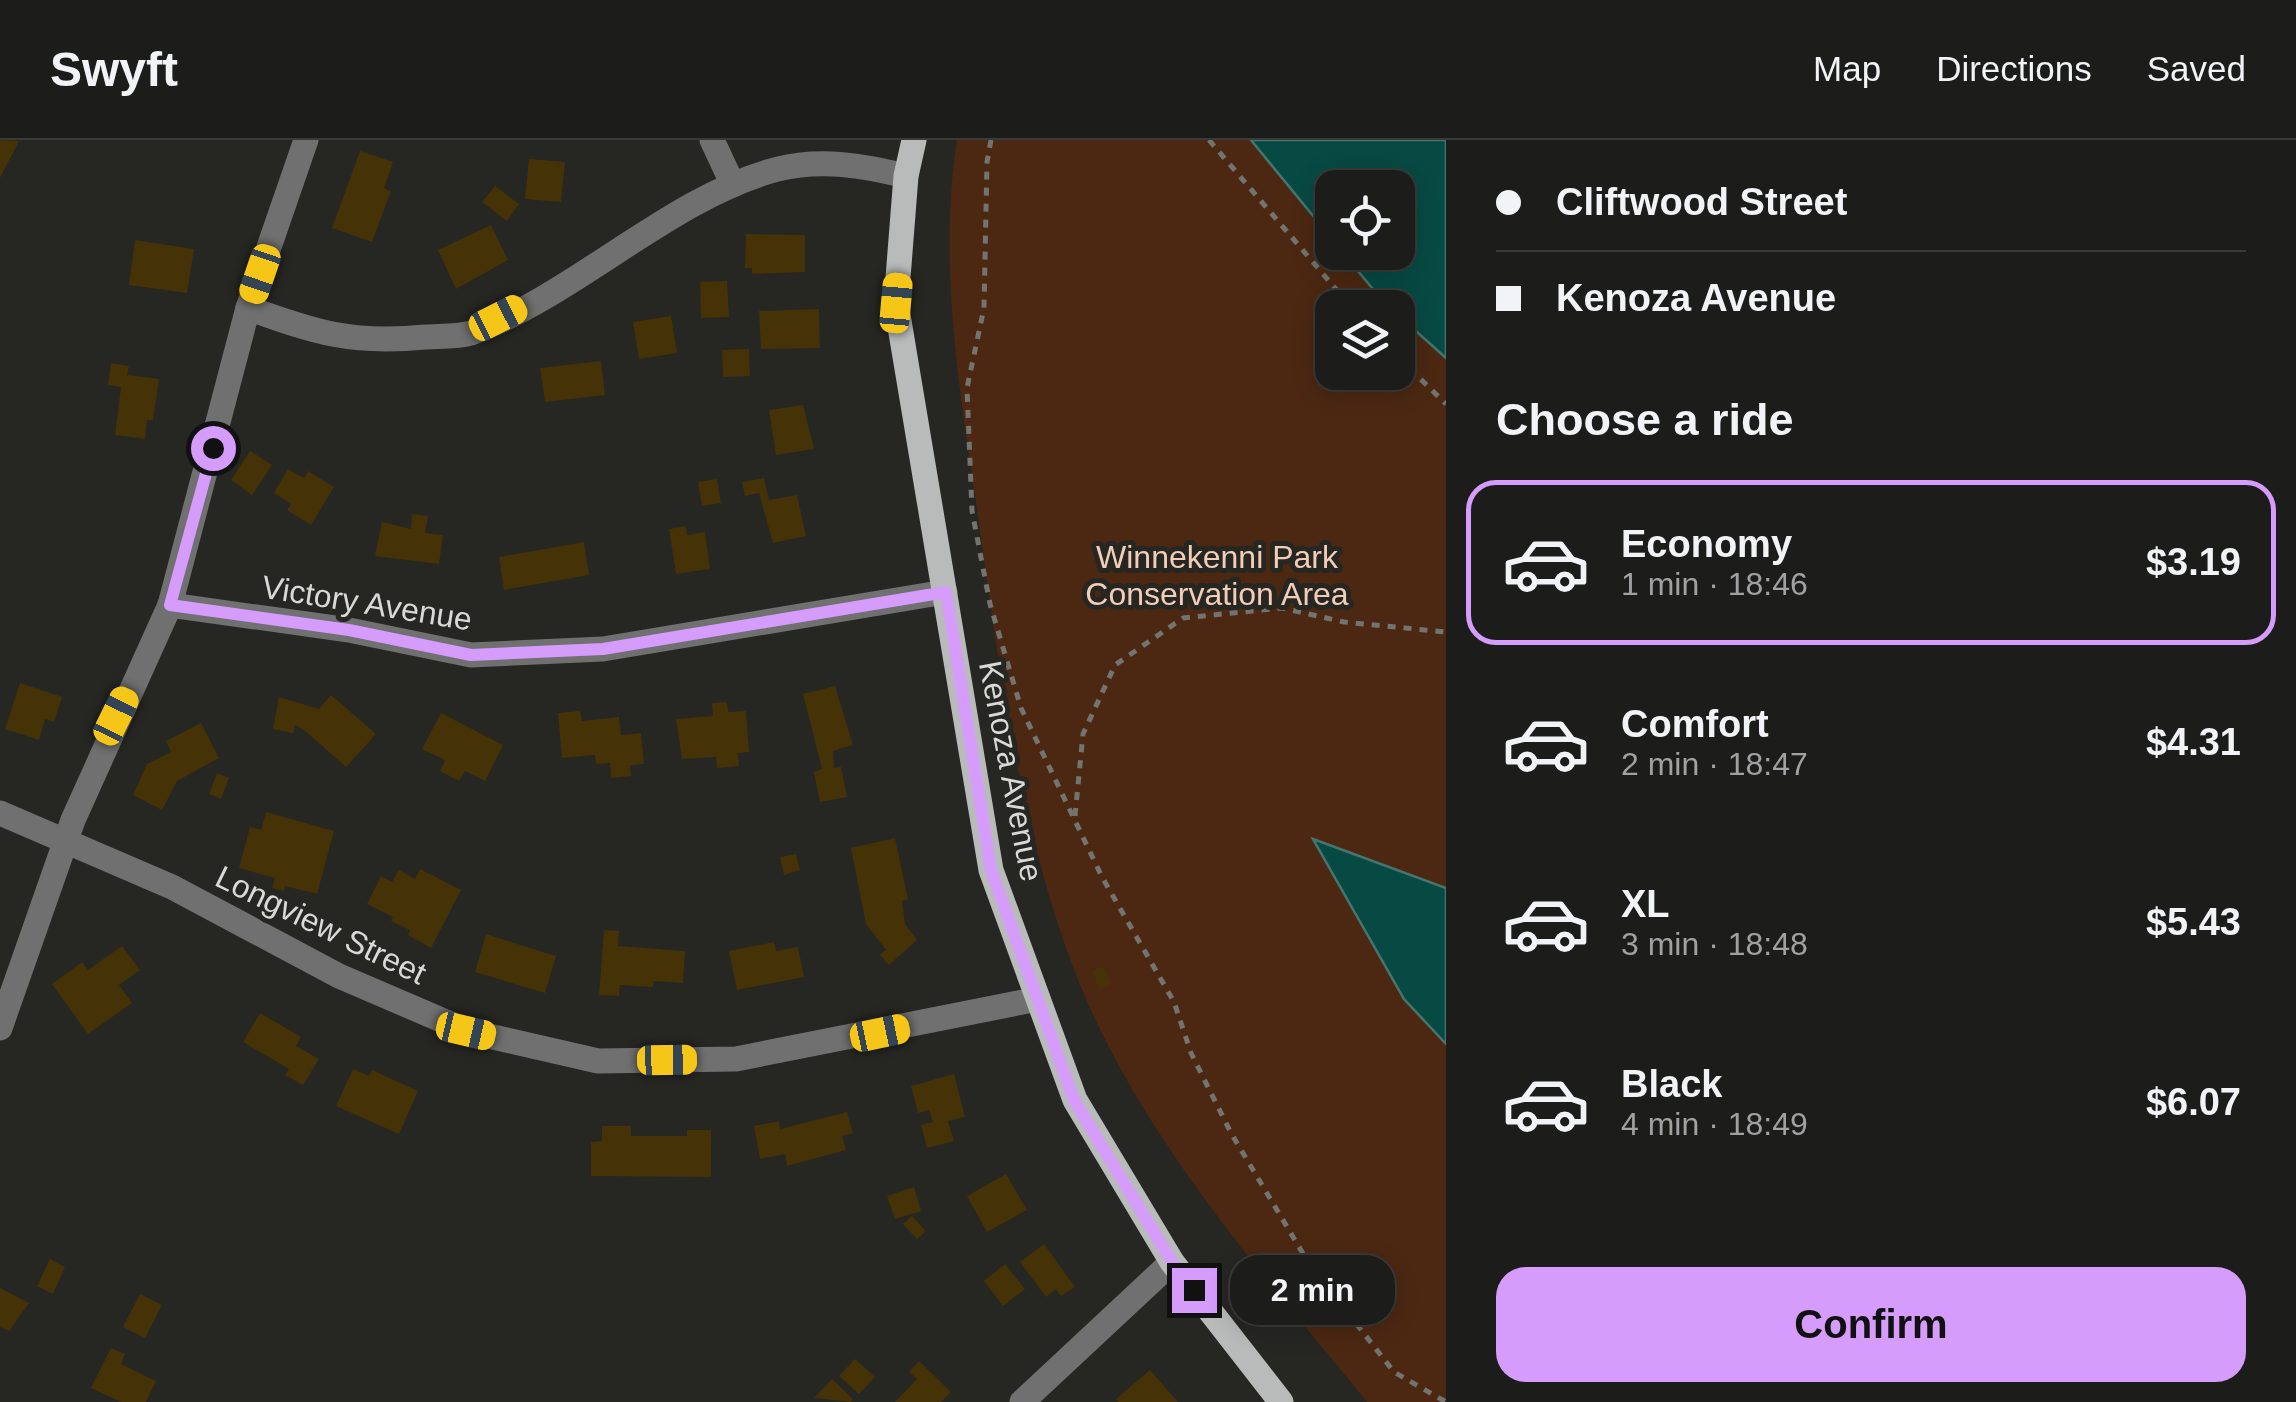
<!DOCTYPE html>
<html lang="en">
<head>
<meta charset="utf-8">
<style>
  :root { --surface:#1c1c1a; --page:#292927; --text:#f1f3f6; --muted:#a0a1a2; --line:#3a3a39; --accent:#d59cfb }
  body { margin:0; font-family:Helvetica,sans-serif; background:var(--page); color:var(--text); height:100vh; display:flex; flex-direction:column; font-size:38px; white-space:nowrap }
  * { box-sizing:border-box; margin:0 }
  p { font-size:32px; color:var(--muted) }
  .icon { flex:none; width:55px; height:55px; fill:none; stroke:currentColor; stroke-width:2; stroke-linecap:round; stroke-linejoin:round }
  .map { position:relative; flex:1; overflow:hidden }
  .details { display:flex; flex-direction:column; background:var(--surface); width:850px }
  .details>* { flex:none }
  .hud { display:grid; align-content:center; height:220px; padding:0 50px; background:var(--surface) }
  .fabs { position:absolute; left:1315px; top:30px; display:grid; gap:20px }
  .fabs a { display:grid; place-items:center; width:100px; height:100px; border-radius:20px; background:var(--surface); box-shadow:0 5px 25px #0003,0 0 0 2px var(--line); font-size:50px }
  .end { position:absolute; width:45px; height:45px; margin:-22px; border:12px solid #d59cfb; background:#111; box-shadow:0 0 0 5px #111 }
  .from { border-radius:50% }
  .bubble { position:absolute; height:70px; border-radius:30px; background:var(--surface); box-shadow:0 5px 25px #0003,0 0 0 2px var(--line); font-size:32px; font-weight:700; line-height:70px; text-align:center }
  .car { position:absolute; width:30px; height:60px; margin:-30px -15px; border-radius:12px; box-shadow:0 0 8px 2px #0007; background:linear-gradient(#f5c518 24%,#345 0 40%,#f5c518 0 76%,#345 0 86%,#f5c518 0) }
  .hud b { display:flex; align-items:center; gap:35px; height:95px; font-size:38px }
  .hud b+b { border-top:2px solid var(--line) }
  .hud i { width:25px; height:25px; background:var(--text) }
  ul { padding:0; list-style:none }
  li { display:flex; align-items:center; gap:30px; height:165px; margin:0 20px 15px; padding:0 30px; border:5px solid transparent; border-radius:30px }
  li div { flex:1 }
  li b { display:block; font-size:38px }
  li em { font-style:normal; font-weight:700 }
  li.selected { border-color:var(--accent) }
  li>.icon { width:90px; height:90px; stroke-width:1.5 }
  h2 { padding:0 50px; font-size:45px; line-height:120px }
  .primary-button { display:flex; gap:20px; margin-top:auto; padding:20px 50px }
  .primary-button a { flex:1; height:115px; border-radius:30px; background:var(--accent); color:#111; font-size:40px; font-weight:700; line-height:115px; text-align:center }
  header { display:flex; align-items:center; gap:60px; box-sizing:border-box; height:140px; padding:0 50px; background:var(--surface); border-bottom:2px solid var(--line) }
  header strong { font-size:48px }
  nav { display:flex; gap:55px; margin-inline-start:auto; font-size:35px }
  main { display:flex; flex:1; min-height:0 }
  .map>svg:first-child { display:block }
</style>
</head>
<body>
<header>
<strong>Swyft</strong>
<nav><a>Map</a><a>Directions</a><a>Saved</a></nav>
</header>
<main>
<div class="map">
<svg width="1446" height="1262" viewBox="0 0 1446 1262">
  <rect width="100%" height="100%" fill="#262623"/>
  <path fill="#4c2812" fill-rule="evenodd" d="M957 0H1446V1262H1367C1256 1126 1131 986 1070 819 1017 674 998 520 977 368 959 248 938 122 957 0ZM1332 48H1398V112H1332ZM1332 168H1398V232H1332Z"/>
  <g fill="#074a43" stroke="#46756f" stroke-width="2.5">
    <polygon points="1251,0 1446,0 1446,218 1398,175 1398,168 1387,166 1343,113 1398,112 1398,48 1332,48 1332,99"/>
    <polygon points="1313,699 1446,748 1446,904 1404,859"/>
  </g>
  <g fill="#453207">
    <polygon points="0,0 19,1 0,38"/>
    <polygon points="360,11 393,22 384,48 391,51 372,102 332,88"/>
    <polygon points="529,19 565,22 561,62 525,59"/>
    <polygon points="495,46 519,64 507,81 482,62"/>
    <polygon points="491,85 508,120 456,149 438,110"/>
    <polygon points="746,94 805,95 805,132 752,134 752,128 745,128"/>
    <polygon points="135,100 194,109 187,153 129,145"/>
    <polygon points="727,141 729,177 701,178 700,142"/>
    <polygon points="819,169 820,208 761,209 759,171"/>
    <polygon points="671,176 677,213 639,219 633,182"/>
    <polygon points="749,209 750,236 723,237 722,210"/>
    <polygon points="601,221 605,255 545,262 540,228"/>
    <polygon points="111,223 129,226 127,235 159,239 153,280 147,280 145,299 115,295 121,247 108,245"/>
    <polygon points="803,265 814,309 776,315 769,270"/>
    <polygon points="250,311 272,325 252,355 231,340"/>
    <polygon points="288,329 304,338 308,331 334,347 311,385 287,370 291,364 274,353"/>
    <polygon points="764,338 769,360 797,355 806,396 773,403 759,353 745,356 742,342"/>
    <polygon points="717,339 721,363 702,366 698,342"/>
    <polygon points="412,374 428,376 425,393 443,395 439,424 375,416 382,382 411,389"/>
    <polygon points="686,386 687,395 705,392 710,429 676,434 669,389"/>
    <polygon points="584,402 589,435 504,450 499,417"/>
    <polygon points="20,543 62,557 54,582 45,579 39,600 5,589"/>
    <polygon points="835,546 853,605 833,611 834,628 841,627 847,657 820,662 814,632 822,629 803,554"/>
    <polygon points="331,555 376,594 346,627 303,589 295,585 293,593 273,589 279,557 319,569"/>
    <polygon points="727,562 728,572 746,571 749,612 738,613 739,626 717,628 716,617 682,619 676,579 713,576 712,563"/>
    <polygon points="580,571 582,581 619,577 621,595 641,593 644,624 630,625 631,636 611,638 610,623 596,624 595,615 562,618 558,573"/>
    <polygon points="441,573 503,605 485,641 465,631 459,641 440,631 445,620 422,609"/>
    <polygon points="201,583 219,618 177,641 162,670 133,655 147,624 171,612 166,601"/>
    <polygon points="217,633 229,638 221,659 209,654"/>
    <polygon points="266,672 334,691 317,754 285,746 284,751 272,748 275,738 239,728 250,687 261,690"/>
    <polygon points="895,698 908,759 902,761 905,784 917,800 889,825 880,815 886,810 866,784 851,708"/>
    <polygon points="796,714 800,730 784,735 780,717"/>
    <polygon points="420,729 461,750 431,808 408,795 410,790 391,781 393,777 367,764 381,736 392,742 399,730 415,739"/>
    <polygon points="604,790 619,791 618,806 685,811 683,843 654,841 653,847 620,845 619,856 599,855"/>
    <polygon points="486,794 556,816 545,853 475,832"/>
    <polygon points="774,802 776,811 798,807 804,837 737,850 729,811"/>
    <polygon points="122,806 140,830 119,845 132,863 88,894 52,844 82,822 88,830"/>
    <polygon points="1104,826 1111,844 1099,849 1092,831"/>
    <polygon points="260,873 301,897 296,906 319,919 303,945 285,935 289,929 243,902"/>
    <polygon points="353,929 369,936 372,930 418,951 399,994 336,966"/>
    <polygon points="954,934 965,977 948,981 954,1001 927,1008 921,985 933,982 929,970 918,973 911,946"/>
    <polygon points="847,972 853,993 842,996 846,1010 787,1026 785,1014 760,1019 754,986 779,981 780,989"/>
    <polygon points="602,986 631,986 631,996 687,996 687,990 711,990 711,1037 591,1036 591,1002 602,1001"/>
    <polygon points="1006,1034 1027,1070 987,1092 967,1056"/>
    <polygon points="914,1047 921,1071 895,1079 887,1056"/>
    <polygon points="912,1076 926,1091 917,1099 903,1084"/>
    <polygon points="1044,1104 1075,1147 1061,1156 1056,1149 1046,1157 1020,1122"/>
    <polygon points="50,1119 65,1127 53,1154 37,1146"/>
    <polygon points="1005,1124 1025,1149 1003,1166 984,1141"/>
    <polygon points="0,1148 29,1163 9,1191 0,1187"/>
    <polygon points="140,1154 162,1165 145,1198 123,1187"/>
    <polygon points="111,1208 125,1214 121,1224 156,1241 146,1262 121,1262 91,1248"/>
    <polygon points="855,1219 875,1237 859,1254 839,1236"/>
    <polygon points="919,1221 951,1252 941,1262 895,1262 917,1239 909,1232"/>
    <polygon points="1150,1230 1178,1262 1118,1262 1116,1259"/>
    <polygon points="832,1239 853,1259 851,1262 814,1258"/>
  </g>
  <g fill="none" stroke-linecap="round" stroke-linejoin="round">
    <g stroke="#737370" stroke-width="5" stroke-dasharray="8 8" stroke-linecap="butt">
      <polyline points="991,0 987,22 984,168 967,248 972,371 990,464 1021,568 1102,737 1174,862 1191,913 1231,993 1308,1122 1394,1232 1446,1262"/>
      <polyline points="1209,0 1352,168"/>
      <polyline points="1398,217 1446,264"/>
      <polyline points="1075,676 1083,594 1115,525 1183,478 1282,468 1344,482 1446,492"/>
    </g>
    <g stroke="#6f706f" stroke-width="25">
      <polyline points="712,0 733,45"/>
      <path d="M248 168C317 193 352 204 425 197 440 196 457 197 471 193 577 154 672 56 778 29 822 18 864 26 906 36"/>
      <polyline points="170,465 248,168 306,0"/>
      <polyline points="0,673 172,747 339,836 467,891 598,921 736,919 1038,859"/>
      <polyline points="0,888 73,680 170,465 349,490 471,515 603,509 945,452"/>
      <polyline points="1022,1262 1172,1122"/>
    </g>
    <polyline stroke="#b8bbb9" stroke-width="25" points="914,0 906,36 896,163 991,730 1075,960 1172,1122 1281,1262"/>
  </g>
  <g fill="none" stroke-linecap="round" stroke-linejoin="round">
    <polyline stroke="#d59cfb" stroke-width="12" points="213,308 170,465 349,490 471,515 603,509 946,452 991,730 1074,960 1172,1122 1194,1150"/>
  </g>
  <g text-anchor="middle" stroke-width="10" stroke-linejoin="round" paint-order="stroke">
    <g font-size="32" fill="#f4cdb7" stroke="#262623">
      <text x="1217" y="428">Winnekenni Park<tspan x="1217" dy="37">Conservation Area</tspan></text>
    </g>
    <g font-size="32" fill="#d9d9d7" stroke="#262623">
      <text transform="translate(367 463) rotate(9)" y="11">Victory Avenue</text>
      <text transform="translate(1011 631) rotate(79)" y="11">Kenoza Avenue</text>
      <text transform="translate(321 785) rotate(26)" y="11">Longview Street</text>
    </g>
  </g>
</svg>
<div class="fabs">
<a><svg class="icon" aria-label="locate" viewBox="0 0 24 24"><circle cx="12" cy="12" r="6"/><path d="M12 2v4M12 18v4M2 12h4M18 12h4"/></svg></a>
<a><svg class="icon" aria-label="layers" viewBox="0 0 24 24"><path d="M12 4l9 5-9 5-9-5zM3 14l9 5 9-5"/></svg></a>
</div>
<i class="end from" style="left:213px;top:308px"></i>
<i class="end" style="left:1194px;top:1150px"></i>
<div class="bubble" style="left:1230px;top:1115px;width:165px">2 min</div>
<i class="car" style="left:260px;top:134px;rotate:199deg"></i>
<i class="car" style="left:896px;top:163px;rotate:5deg"></i>
<i class="car" style="left:498px;top:178px;rotate:63deg"></i>
<i class="car" style="left:116px;top:576px;rotate:26deg"></i>
<i class="car" style="left:466px;top:891px;rotate:103deg"></i>
<i class="car" style="left:880px;top:893px;rotate:78deg"></i>
<i class="car" style="left:667px;top:920px;rotate:89deg"></i>
</div>
<section class="details">
<div class="hud">
<b><i class="from"></i>Cliftwood Street</b>
<b><i></i>Kenoza Avenue</b>
</div>
<h2>Choose a ride</h2>
<ul>
<li class="selected"><svg class="icon" aria-label="car" viewBox="0 0 24 24"><path d="M5 17H2v-5l4-1 3-4h7l3 4 3 1v5h-3M9 17h6M6 11h13"/><circle cx="7" cy="17" r="2"/><circle cx="17" cy="17" r="2"/></svg><div><b>Economy</b><p>1 min · 18:46</p></div><em>$3.19</em></li>
<li><svg class="icon" aria-label="car" viewBox="0 0 24 24"><path d="M5 17H2v-5l4-1 3-4h7l3 4 3 1v5h-3M9 17h6M6 11h13"/><circle cx="7" cy="17" r="2"/><circle cx="17" cy="17" r="2"/></svg><div><b>Comfort</b><p>2 min · 18:47</p></div><em>$4.31</em></li>
<li><svg class="icon" aria-label="car" viewBox="0 0 24 24"><path d="M5 17H2v-5l4-1 3-4h7l3 4 3 1v5h-3M9 17h6M6 11h13"/><circle cx="7" cy="17" r="2"/><circle cx="17" cy="17" r="2"/></svg><div><b>XL</b><p>3 min · 18:48</p></div><em>$5.43</em></li>
<li><svg class="icon" aria-label="car" viewBox="0 0 24 24"><path d="M5 17H2v-5l4-1 3-4h7l3 4 3 1v5h-3M9 17h6M6 11h13"/><circle cx="7" cy="17" r="2"/><circle cx="17" cy="17" r="2"/></svg><div><b>Black</b><p>4 min · 18:49</p></div><em>$6.07</em></li>
</ul>
<div class="primary-button"><a>Confirm</a></div>
</section>
</main>
</body>
</html>
